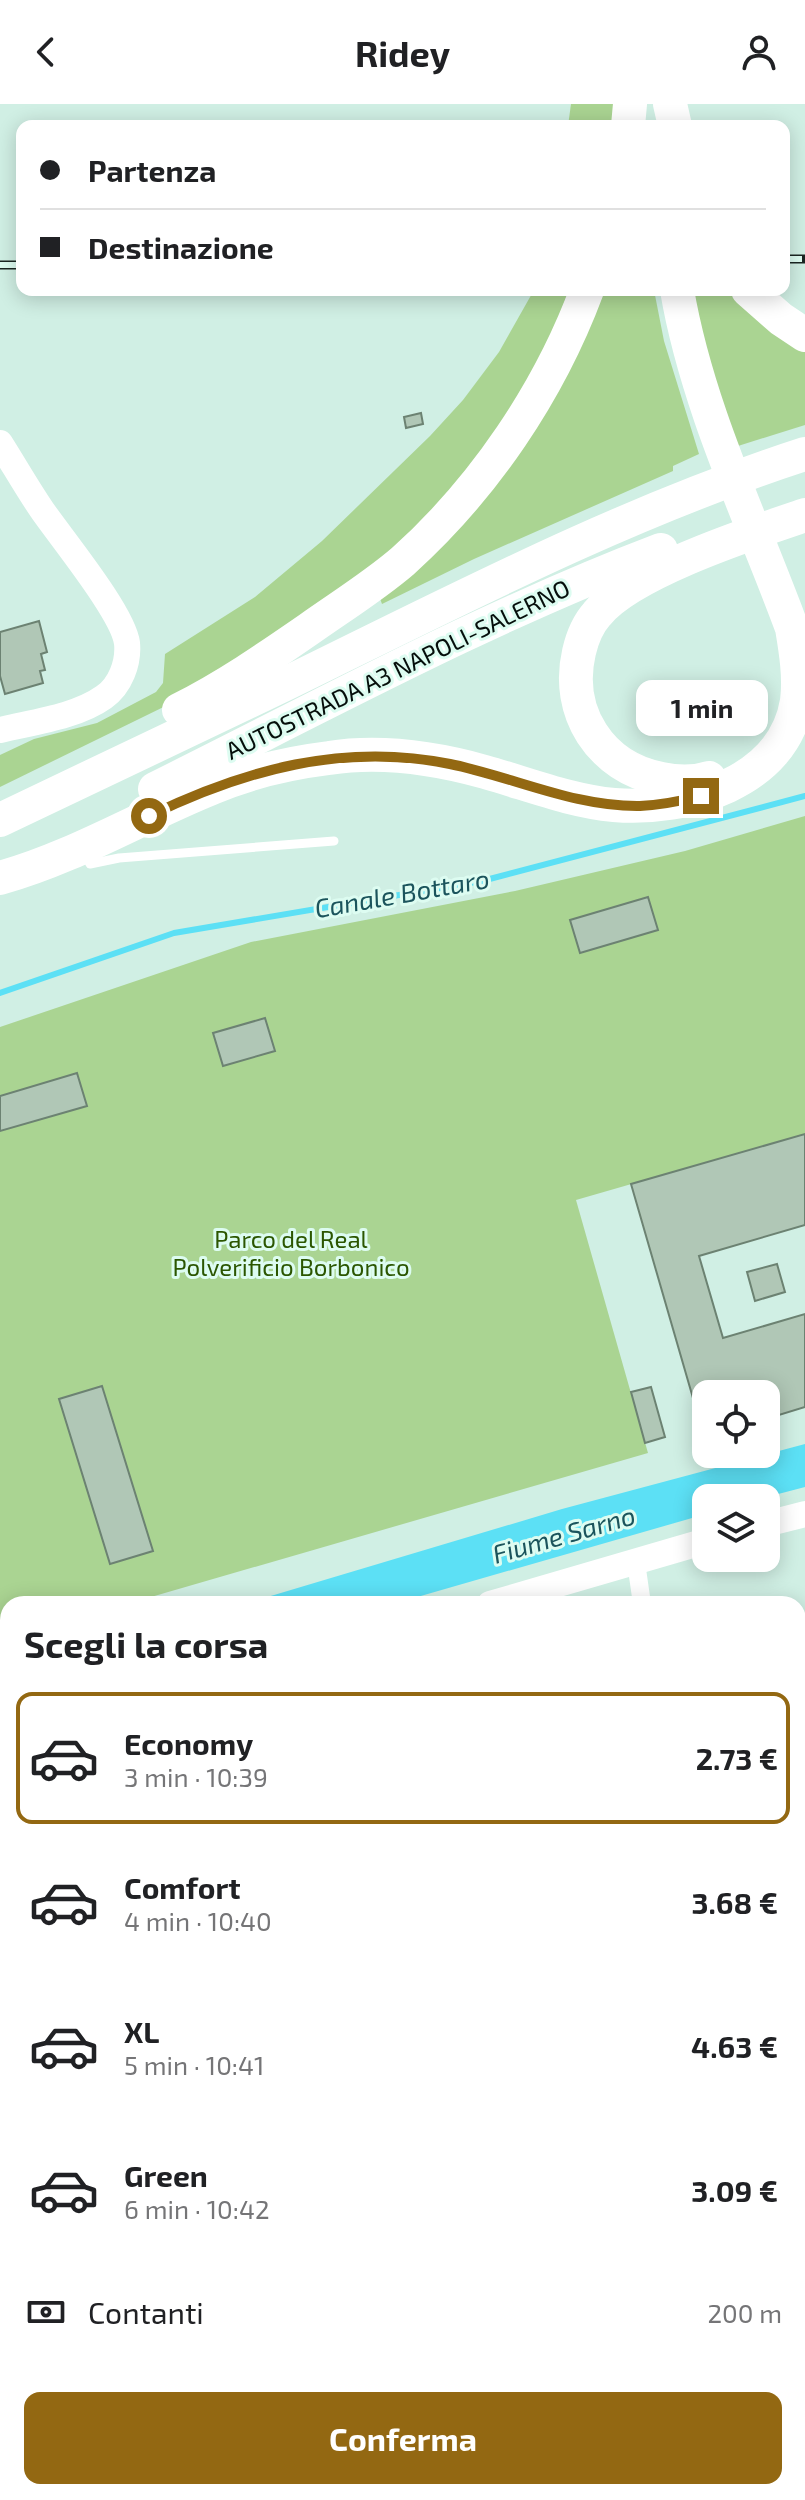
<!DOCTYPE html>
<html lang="it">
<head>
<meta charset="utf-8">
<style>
  :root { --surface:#fff; --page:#f6f6f6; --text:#202124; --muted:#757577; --line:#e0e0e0; --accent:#936812 }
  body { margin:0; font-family:"Exo 2",sans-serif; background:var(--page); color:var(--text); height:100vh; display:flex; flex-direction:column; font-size:30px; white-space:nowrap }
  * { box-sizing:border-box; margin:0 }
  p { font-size:26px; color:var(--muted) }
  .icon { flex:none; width:44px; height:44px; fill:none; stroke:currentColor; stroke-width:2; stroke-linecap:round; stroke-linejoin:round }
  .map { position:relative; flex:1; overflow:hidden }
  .panel { position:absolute; left:0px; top:1492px; width:806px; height:904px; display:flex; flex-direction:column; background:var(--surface); border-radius:24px 24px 0 0; box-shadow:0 4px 20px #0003 }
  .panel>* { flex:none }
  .banner { position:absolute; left:16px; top:16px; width:774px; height:176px; border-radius:16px; box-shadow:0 4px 20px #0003; display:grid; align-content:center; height:176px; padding:0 24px; background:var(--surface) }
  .fabs { position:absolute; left:692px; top:1276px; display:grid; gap:16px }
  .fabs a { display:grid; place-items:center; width:88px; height:88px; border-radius:16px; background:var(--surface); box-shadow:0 4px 20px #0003; font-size:40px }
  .end { position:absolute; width:36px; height:36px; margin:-18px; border:10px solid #936812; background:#fff; box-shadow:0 0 0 4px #fff }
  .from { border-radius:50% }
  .bubble { position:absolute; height:56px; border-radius:16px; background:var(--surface); box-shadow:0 4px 20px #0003; font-size:26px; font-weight:700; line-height:56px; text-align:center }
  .banner b { display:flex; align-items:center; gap:28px; height:76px; font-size:30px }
  .banner b+b { border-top:2px solid var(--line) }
  .banner i { width:20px; height:20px; background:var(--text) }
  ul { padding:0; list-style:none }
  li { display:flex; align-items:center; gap:24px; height:132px; margin:0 16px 12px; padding:0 8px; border:4px solid transparent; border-radius:16px }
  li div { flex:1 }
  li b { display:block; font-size:30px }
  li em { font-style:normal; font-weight:700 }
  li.active { border-color:var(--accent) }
  li>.icon { width:72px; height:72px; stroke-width:1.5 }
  h2 { padding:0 24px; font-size:36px; line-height:96px }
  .pay { display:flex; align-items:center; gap:20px; height:88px; padding:0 24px; font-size:30px }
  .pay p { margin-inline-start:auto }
  .primary-button { display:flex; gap:16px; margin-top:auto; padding:16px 24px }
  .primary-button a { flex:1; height:92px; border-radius:16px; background:var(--accent); color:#fff; font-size:32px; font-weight:700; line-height:92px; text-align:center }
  header { display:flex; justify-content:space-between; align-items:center; height:104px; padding:0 24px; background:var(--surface); font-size:36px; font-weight:700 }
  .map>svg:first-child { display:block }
</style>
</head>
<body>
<header><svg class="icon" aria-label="back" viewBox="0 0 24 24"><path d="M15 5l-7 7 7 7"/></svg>Ridey<svg class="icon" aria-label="person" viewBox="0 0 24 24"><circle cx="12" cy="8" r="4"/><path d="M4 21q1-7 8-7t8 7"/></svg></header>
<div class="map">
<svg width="805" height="2396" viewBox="0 0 805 2396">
  <rect width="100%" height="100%" fill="#d0efe4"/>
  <g fill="#aad492">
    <polygon points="571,0 623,0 621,22 568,22"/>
    <polygon points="534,186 569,186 541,260 481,354 407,438 186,592 0,683 0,651 34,635 97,619 156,588 163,579 165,550 255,493 322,437 430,332 463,296 499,248"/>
    <polygon points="600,186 654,186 664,237 699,350 673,362 673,367 474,455 382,500 378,489"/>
    <polygon points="691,186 739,186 805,240 805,321 738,342 716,290"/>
    <polygon points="805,712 805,1030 576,1096 648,1349 127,1500 8,1500 8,1535 0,1537 0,923 251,838 515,787 685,747"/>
  </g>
  <polygon fill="#5ce0f5" points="805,1340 805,1383 763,1394 706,1394 706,1410 393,1500 244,1500 562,1405"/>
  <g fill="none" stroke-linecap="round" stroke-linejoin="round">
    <polyline stroke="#5ce0f5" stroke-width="6" points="0,889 174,829 482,777 805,692"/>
  </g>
  <g fill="#b0c7b6" stroke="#6c8272" stroke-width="2">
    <polygon points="421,309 423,320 406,324 404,313"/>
    <polygon points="39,517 47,548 41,550 45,566 40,567 43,579 5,590 0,572 0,528"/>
    <polygon points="648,793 658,826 580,849 570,816"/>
    <polygon points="265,914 275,947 223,962 213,929"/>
    <polygon points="77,969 87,1002 0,1027 0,992"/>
    <polygon points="805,1030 805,1121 699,1152 723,1234 805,1210 805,1303 766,1315 766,1290 706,1290 704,1332 631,1080"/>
    <polygon points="777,1160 785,1188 755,1197 747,1168"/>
    <polygon points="102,1282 153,1447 110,1460 59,1295"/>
    <polygon points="651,1283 665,1333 645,1339 631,1288"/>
  </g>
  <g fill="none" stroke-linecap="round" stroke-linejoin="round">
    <polyline stroke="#fff" stroke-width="9" points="84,748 90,760 119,754 334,737"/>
    <g stroke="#fff" stroke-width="18">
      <polyline points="636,1458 642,1500"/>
      <polyline points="798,2324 805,2323"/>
    </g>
    <g stroke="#fff" stroke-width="26">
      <path d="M0 339C14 361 27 384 42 406 62 435 123 509 127 539 129 559 120 582 104 593 76 613 33 618 0 626"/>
      <polyline points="766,1420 805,1410"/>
      <polyline points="490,1500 706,1437"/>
      <polyline points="0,1644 8,1642"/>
    </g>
    <g stroke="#fff" stroke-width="34">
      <polyline points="670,0 675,22"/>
      <polyline points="628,22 630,0"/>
      <polyline points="748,186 781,215 805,231"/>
      <path d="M179 606C225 583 267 554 309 525 340 503 374 482 403 457 484 384 549 288 587 186"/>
      <path d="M709 674C693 679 676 678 661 675 600 663 565 608 579 548 582 535 588 520 597 510 631 468 752 429 805 411"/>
      <path d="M155 685C322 602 487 512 661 446"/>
      <path d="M0 716C93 672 186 628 279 583 451 499 622 409 805 350"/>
      <path d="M0 774C75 753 140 713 212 684 249 668 289 659 329 654 381 646 435 654 485 668 528 680 570 697 614 701 686 707 784 679 797 597 800 573 796 548 792 524 751 413 697 303 677 186"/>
    </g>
    <defs>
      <g id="rail">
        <polyline points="784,155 805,155"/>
        <polyline points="0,161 22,161"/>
      </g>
    </defs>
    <use href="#rail" stroke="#1a2622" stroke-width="9"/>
    <use href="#rail" stroke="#ddfcf1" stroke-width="6" stroke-dasharray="18" stroke-linecap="butt"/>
  </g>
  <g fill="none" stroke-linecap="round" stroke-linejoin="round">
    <path stroke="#936812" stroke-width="10" d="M149 712C244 666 344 638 450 660 514 673 574 703 640 702 661 701 681 697 701 692"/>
  </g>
  <g text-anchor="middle" stroke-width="6" stroke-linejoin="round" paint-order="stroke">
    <g font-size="24" fill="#050e0b" stroke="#ddfcf1">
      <text transform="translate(398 566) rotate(-26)" y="8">AUTOSTRADA A3 NAPOLI-SALERNO</text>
    </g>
    <g font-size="24" fill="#2b5600" stroke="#ddfcf1">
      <text x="291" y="1144">Parco del Real<tspan x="291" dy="28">Polverificio Borbonico</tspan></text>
    </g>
    <g font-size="26" font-style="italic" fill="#1b545c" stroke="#ddfcf1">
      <text transform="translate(402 790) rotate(-10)" y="9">Canale Bottaro</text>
      <text transform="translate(564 1431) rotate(-16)" y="9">Fiume Sarno</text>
    </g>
  </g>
</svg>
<div class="fabs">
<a><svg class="icon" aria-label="locate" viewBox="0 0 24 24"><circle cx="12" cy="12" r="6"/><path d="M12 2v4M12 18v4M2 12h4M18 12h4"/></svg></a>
<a><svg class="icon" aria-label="layers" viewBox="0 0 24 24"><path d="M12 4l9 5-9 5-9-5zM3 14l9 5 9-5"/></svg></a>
</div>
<i class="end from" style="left:149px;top:712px"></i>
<i class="end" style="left:701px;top:692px"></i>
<div class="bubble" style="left:636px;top:576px;width:132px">1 min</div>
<div class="banner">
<b><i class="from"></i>Partenza</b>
<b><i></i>Destinazione</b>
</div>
<section class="panel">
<h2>Scegli la corsa</h2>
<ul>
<li class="active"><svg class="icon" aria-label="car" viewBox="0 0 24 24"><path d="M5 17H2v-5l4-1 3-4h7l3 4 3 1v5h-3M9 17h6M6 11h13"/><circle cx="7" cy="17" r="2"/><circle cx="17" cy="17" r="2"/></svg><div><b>Economy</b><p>3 min · 10:39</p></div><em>2.73 €</em></li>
<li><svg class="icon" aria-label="car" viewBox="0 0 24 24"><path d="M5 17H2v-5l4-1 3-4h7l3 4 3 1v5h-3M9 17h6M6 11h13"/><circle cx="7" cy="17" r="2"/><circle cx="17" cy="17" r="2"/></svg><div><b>Comfort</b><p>4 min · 10:40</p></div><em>3.68 €</em></li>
<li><svg class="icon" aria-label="car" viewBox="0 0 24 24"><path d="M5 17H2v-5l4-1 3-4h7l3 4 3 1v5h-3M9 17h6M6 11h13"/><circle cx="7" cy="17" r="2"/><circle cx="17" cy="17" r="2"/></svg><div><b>XL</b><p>5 min · 10:41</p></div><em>4.63 €</em></li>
<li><svg class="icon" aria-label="car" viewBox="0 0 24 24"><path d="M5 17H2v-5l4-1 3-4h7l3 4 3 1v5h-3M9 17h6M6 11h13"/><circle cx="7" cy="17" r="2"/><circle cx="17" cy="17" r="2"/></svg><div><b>Green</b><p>6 min · 10:42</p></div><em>3.09 €</em></li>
</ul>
<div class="pay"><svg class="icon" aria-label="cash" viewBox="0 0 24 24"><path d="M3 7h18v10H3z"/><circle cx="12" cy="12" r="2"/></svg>Contanti<p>200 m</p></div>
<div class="primary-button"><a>Conferma</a></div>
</section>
</div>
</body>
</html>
